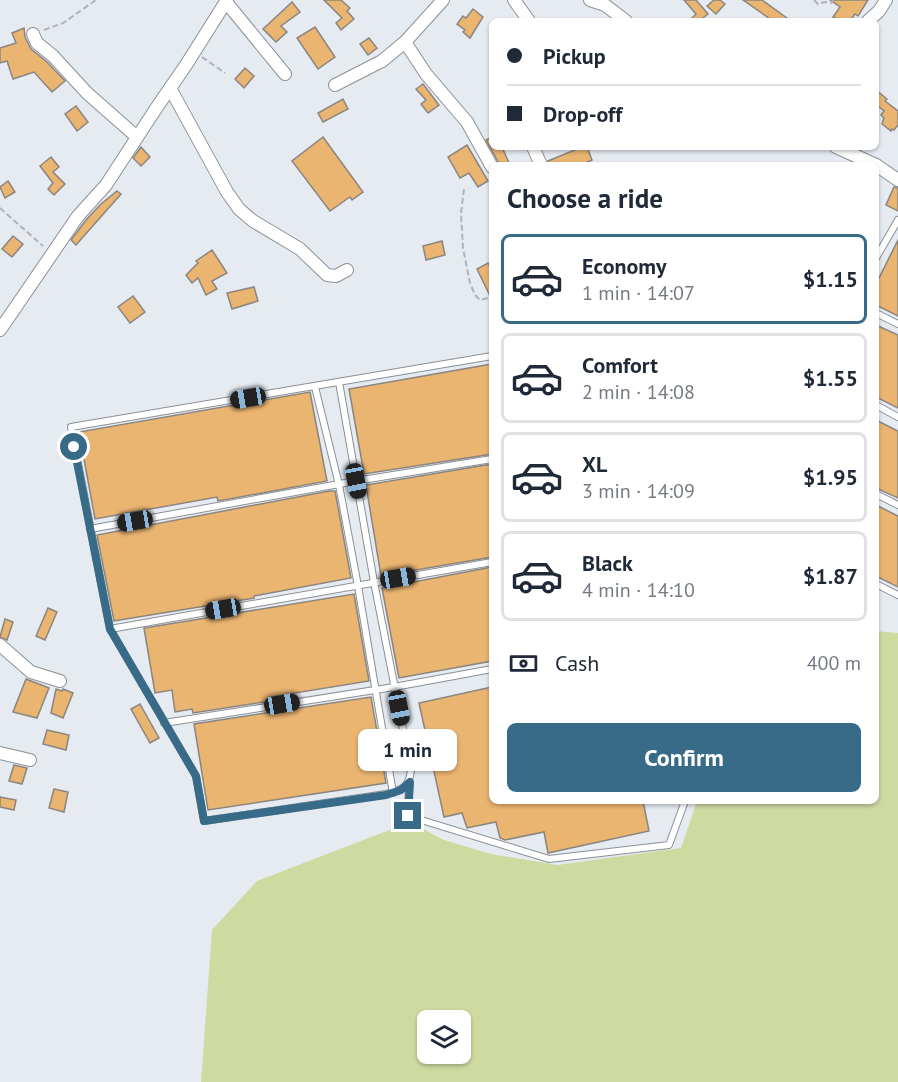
<!DOCTYPE html>
<html lang="en">
<head>
<meta charset="utf-8">
<style>
  :root { --surface:#fff; --page:#f2f2f3; --text:#1f2937; --muted:#747a83; --line:#e0e1e3; --accent:#376b88 }
  body { margin:0; font-family:"PT Sans",sans-serif; background:var(--page); color:var(--text); height:100vh; display:flex; flex-direction:column; font-size:22px; white-space:nowrap }
  * { box-sizing:border-box; margin:0 }
  p { font-size:20px; color:var(--muted) }
  .icon { flex:none; width:33px; height:33px; fill:none; stroke:currentColor; stroke-width:2; stroke-linecap:round; stroke-linejoin:round }
  .map { position:relative; flex:1; overflow:hidden }
  .details { position:absolute; left:489px; top:162px; width:390px; height:642px; display:flex; flex-direction:column; background:var(--surface); border-radius:9px; box-shadow:0 2px 4px #0004 }
  .details>* { flex:none }
  .hud { position:absolute; left:489px; top:18px; width:390px; height:132px; border-radius:9px; box-shadow:0 2px 4px #0004; display:grid; align-content:center; height:132px; padding:0 18px; background:var(--surface) }
  .fabs { position:absolute; left:417px; top:1010px; display:grid; gap:12px }
  .fabs a { display:grid; place-items:center; width:54px; height:54px; border-radius:9px; background:var(--surface); box-shadow:0 2px 4px #0004; font-size:30px }
  .end { position:absolute; width:27px; height:27px; margin:-14px; border:8px solid #376b88; background:#fff; box-shadow:0 0 0 3px #fff }
  .from { border-radius:50% }
  .bubble { position:absolute; height:42px; border-radius:9px; background:var(--surface); box-shadow:0 2px 4px #0004; font-size:20px; font-weight:600; line-height:42px; text-align:center }
  .car { position:absolute; width:18px; height:36px; margin:-18px -9px; border-radius:8px; box-shadow:0 0 4px 2px #0007; background:linear-gradient(#222 24%,#8ab4d8 0 40%,#222 0 76%,#8ab4d8 0 86%,#222 0) }
  .hud b { display:flex; align-items:center; gap:21px; height:57px; font-size:22px }
  .hud b+b { border-top:2px solid var(--line) }
  .hud i { width:15px; height:15px; background:var(--text) }
  ul { padding:0; list-style:none }
  li { display:flex; align-items:center; gap:18px; height:90px; margin:0 12px 9px; padding:0 6px; border:3px solid var(--line); border-radius:9px }
  li div { flex:1 }
  li b { display:block; font-size:22px }
  li em { font-style:normal; font-weight:600 }
  li.on { border-color:var(--accent) }
  li>.icon { width:54px; height:54px; stroke-width:1.5 }
  h2 { padding:0 18px; font-size:27px; line-height:72px }
  .pay { display:flex; align-items:center; gap:15px; height:66px; padding:0 18px; font-size:22px }
  .pay p { margin-inline-start:auto }
  .action { display:flex; gap:12px; margin-top:auto; padding:12px 18px }
  .action a { flex:1; height:69px; border-radius:9px; background:var(--accent); color:#fff; font-size:24px; font-weight:600; line-height:69px; text-align:center }
  .map>svg:first-child { display:block }
</style>
</head>
<body>
<div class="map">
<svg width="898" height="1082" viewBox="0 0 898 1082">
  <rect width="100%" height="100%" fill="#e6ebf2"/>
  <path fill="#cfdaa1" fill-rule="evenodd" d="M876 631 898 633V1082H201L212 930 257 881 410 822 444 840 491 854 557 865 681 848 697 801H876ZM428 1020H460V1053H428Z"/>
  <g fill="#eab471" stroke="#8a857f" stroke-width="1.5">
    <polygon points="324,0 341,0 350,8 347,11 354,19 341,30 336,23 342,18"/>
    <polygon points="684,0 696,0 708,14 699,21 689,21 696,14"/>
    <polygon points="714,0 720,0 725,4 716,14 707,6"/>
    <polygon points="743,0 762,0 791,21 773,21"/>
    <polygon points="830,0 868,0 858,16 855,14 850,21 840,21 833,17 840,7"/>
    <polygon points="292,2 300,12 281,26 287,32 276,42 263,29"/>
    <polygon points="473,9 483,17 470,38 463,32 465,30 457,24 463,16 466,18"/>
    <polygon points="315,27 335,57 318,69 297,38"/>
    <polygon points="24,28 25,37 31,49 47,62 65,81 52,92 34,72 13,79 7,61 0,63 0,48 16,43 12,33"/>
    <polygon points="369,38 377,48 368,55 360,44"/>
    <polygon points="245,68 254,76 244,88 235,79"/>
    <polygon points="423,84 439,105 428,113 421,104 426,100 416,89"/>
    <polygon points="876,90 887,99 885,101 898,111 898,125 894,130 892,129 891,131 882,124 884,118 881,115 884,111 879,107 876,111"/>
    <polygon points="343,99 348,109 323,122 318,113"/>
    <polygon points="76,106 88,122 77,131 65,114"/>
    <polygon points="323,137 363,192 352,200 350,197 330,211 292,161"/>
    <polygon points="492,137 492,147 502,147 509,163 500,165 486,140"/>
    <polygon points="467,145 488,181 478,187 469,173 460,178 448,157"/>
    <polygon points="141,147 150,157 141,166 133,158"/>
    <polygon points="582,147 587,147 592,160 581,165 549,165 548,161"/>
    <polygon points="51,157 59,167 53,172 65,184 54,195 48,189 53,183 40,166"/>
    <polygon points="8,181 15,192 5,198 0,187"/>
    <polygon points="894,187 898,188 898,211 886,205"/>
    <polygon points="117,191 121,194 76,245 71,240 86,220 101,204"/>
    <polygon points="13,236 23,244 12,257 2,249"/>
    <polygon points="898,240 898,316 876,305 876,284"/>
    <polygon points="442,241 445,255 426,260 423,246"/>
    <polygon points="212,250 227,273 212,281 217,289 206,295 198,278 192,283 186,275 198,263 196,261"/>
    <polygon points="488,263 492,271 492,300 477,269"/>
    <polygon points="254,287 258,301 232,309 227,293"/>
    <polygon points="133,296 145,312 130,323 118,307"/>
    <polygon points="876,325 898,335 898,408 876,397"/>
    <polygon points="492,364 492,454 364,474 349,389"/>
    <polygon points="310,392 327,481 218,501 217,497 95,519 79,432"/>
    <polygon points="876,420 898,431 898,498 876,488"/>
    <polygon points="492,464 492,557 381,576 366,485"/>
    <polygon points="329,491 335,491 351,578 254,596 254,598 114,621 97,535"/>
    <polygon points="876,505 898,516 898,587 876,576"/>
    <polygon points="492,567 492,661 399,678 382,588"/>
    <polygon points="354,594 369,681 270,697 271,701 193,713 192,709 175,712 172,690 155,693 144,628"/>
    <polygon points="48,608 57,612 45,640 36,636"/>
    <polygon points="5,619 13,622 7,640 0,637"/>
    <polygon points="26,679 49,688 37,718 13,712"/>
    <polygon points="492,687 492,801 643,801 649,831 548,853 544,832 505,840 500,838 496,822 467,828 462,813 444,817 419,703"/>
    <polygon points="56,689 62,691 63,689 73,693 63,718 51,713"/>
    <polygon points="371,697 386,783 208,810 194,724"/>
    <polygon points="140,704 159,738 150,743 131,709"/>
    <polygon points="47,730 69,735 66,750 43,744"/>
    <polygon points="14,765 27,768 22,784 9,781"/>
    <polygon points="54,789 68,792 64,812 49,808"/>
    <polygon points="0,797 16,800 14,810 0,807"/>
  </g>
  <g fill="none" stroke-linecap="round" stroke-linejoin="round">
    <defs>
      <g id="lane">
        <polyline points="876,258 898,220"/>
        <polyline points="876,313 898,324"/>
        <path d="M339 382 374 582 411 770C409 788 403 789 386 794L204 821 196 776 110 629 71 427 492 356"/>
        <polyline points="315,387 339,485 358,586 393,793"/>
        <polyline points="876,405 898,417"/>
        <polyline points="876,494 898,505"/>
        <polyline points="90,529 356,481 492,459"/>
        <polyline points="876,584 898,595"/>
        <polyline points="110,629 492,562"/>
        <polyline points="164,723 394,687 492,669"/>
        <polyline points="409,782 408,816 549,859 669,845 685,801"/>
      </g>
      <g id="street">
        <polyline points="514,0 529,21"/>
        <polyline points="590,0 605,5 626,21"/>
        <polyline points="226,2 285,74"/>
        <polyline points="868,21 879,11 886,0"/>
        <polyline points="33,34 37,43 53,56 87,93 137,137"/>
        <polyline points="405,42 426,74 467,122 492,167"/>
        <polyline points="335,85 382,61 405,42 443,0"/>
        <polyline points="170,88 227,192 239,209 253,221 300,249 327,275 336,276 347,270"/>
        <polyline points="533,147 541,165"/>
        <polyline points="836,147 876,165"/>
        <polyline points="876,165 898,180"/>
        <polyline points="0,330 78,216 106,185 155,110 186,65 227,0"/>
        <polyline points="0,645 31,672 60,681"/>
        <polyline points="0,753 30,760"/>
      </g>
    </defs>
    <use href="#lane" stroke="#8b9096" stroke-width="8"/>
    <use href="#street" stroke="#8b9096" stroke-width="14"/>
    <g stroke="#afb3b8" stroke-width="2" stroke-dasharray="6 3" stroke-linecap="butt">
      <polyline points="814,0 818,4 825,2 831,3 833,0"/>
      <polyline points="44,30 63,23 96,0"/>
      <polyline points="202,57 225,73"/>
      <polyline points="464,189 461,213 463,248 470,283 475,295 480,300 492,297"/>
      <polyline points="0,208 43,246"/>
    </g>
    <use href="#lane" stroke="#fff" stroke-width="6"/>
    <use href="#street" stroke="#fff" stroke-width="12"/>
  </g>
  <g fill="none" stroke-linecap="round" stroke-linejoin="round">
    <polyline stroke="#376b88" stroke-width="8" points="74,447 110,629 196,776 204,821 386,795 401,790 410,782 408,816"/>
  </g>
</svg>
<div class="fabs">
<a><svg class="icon" aria-label="layers" viewBox="0 0 24 24"><path d="M12 4l9 5-9 5-9-5zM3 14l9 5 9-5"/></svg></a>
</div>
<i class="end from" style="left:74px;top:447px"></i>
<i class="end" style="left:408px;top:816px"></i>
<div class="bubble" style="left:358px;top:729px;width:99px">1 min</div>
<i class="car" style="left:248px;top:398px;rotate:260deg"></i>
<i class="car" style="left:356px;top:481px;rotate:169deg"></i>
<i class="car" style="left:135px;top:521px;rotate:260deg"></i>
<i class="car" style="left:398px;top:578px;rotate:80deg"></i>
<i class="car" style="left:223px;top:609px;rotate:260deg"></i>
<i class="car" style="left:282px;top:704px;rotate:81deg"></i>
<i class="car" style="left:399px;top:708px;rotate:169deg"></i>
<div class="hud">
<b><i class="from"></i>Pickup</b>
<b><i></i>Drop-off</b>
</div>
<section class="details">
<h2>Choose a ride</h2>
<ul>
<li class="on"><svg class="icon" aria-label="car" viewBox="0 0 24 24"><path d="M5 17H2v-5l4-1 3-4h7l3 4 3 1v5h-3M9 17h6M6 11h13"/><circle cx="7" cy="17" r="2"/><circle cx="17" cy="17" r="2"/></svg><div><b>Economy</b><p>1 min · 14:07</p></div><em>$1.15</em></li>
<li><svg class="icon" aria-label="car" viewBox="0 0 24 24"><path d="M5 17H2v-5l4-1 3-4h7l3 4 3 1v5h-3M9 17h6M6 11h13"/><circle cx="7" cy="17" r="2"/><circle cx="17" cy="17" r="2"/></svg><div><b>Comfort</b><p>2 min · 14:08</p></div><em>$1.55</em></li>
<li><svg class="icon" aria-label="car" viewBox="0 0 24 24"><path d="M5 17H2v-5l4-1 3-4h7l3 4 3 1v5h-3M9 17h6M6 11h13"/><circle cx="7" cy="17" r="2"/><circle cx="17" cy="17" r="2"/></svg><div><b>XL</b><p>3 min · 14:09</p></div><em>$1.95</em></li>
<li><svg class="icon" aria-label="car" viewBox="0 0 24 24"><path d="M5 17H2v-5l4-1 3-4h7l3 4 3 1v5h-3M9 17h6M6 11h13"/><circle cx="7" cy="17" r="2"/><circle cx="17" cy="17" r="2"/></svg><div><b>Black</b><p>4 min · 14:10</p></div><em>$1.87</em></li>
</ul>
<div class="pay"><svg class="icon" aria-label="cash" viewBox="0 0 24 24"><path d="M3 7h18v10H3z"/><circle cx="12" cy="12" r="2"/></svg>Cash<p>400 m</p></div>
<div class="action"><a>Confirm</a></div>
</section>
</div>
</body>
</html>
